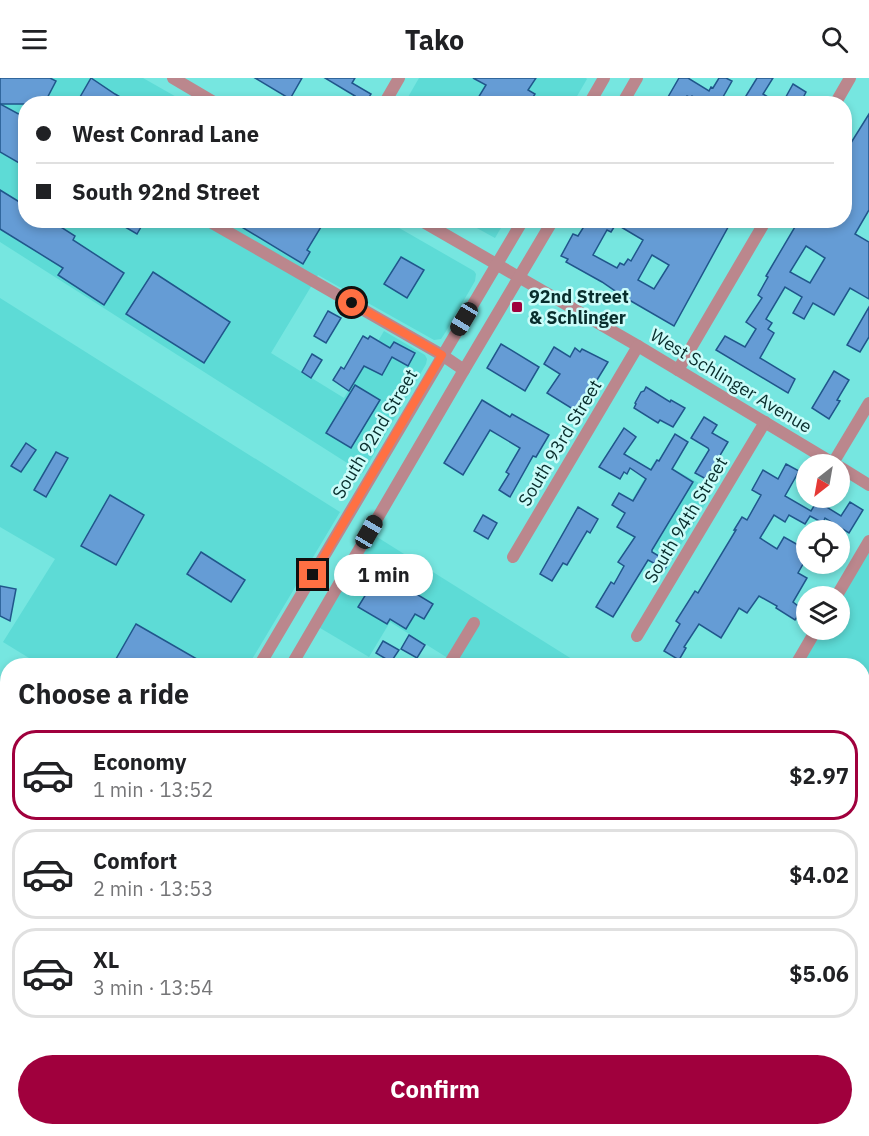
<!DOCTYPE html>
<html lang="en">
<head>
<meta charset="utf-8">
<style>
  :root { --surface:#fff; --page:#f2f2f2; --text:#202124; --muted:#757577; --line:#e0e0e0; --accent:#a0003d }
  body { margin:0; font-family:"IBM Plex Sans",sans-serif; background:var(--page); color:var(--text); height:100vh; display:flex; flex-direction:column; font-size:22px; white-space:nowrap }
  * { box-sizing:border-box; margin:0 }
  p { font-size:20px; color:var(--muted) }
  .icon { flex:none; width:33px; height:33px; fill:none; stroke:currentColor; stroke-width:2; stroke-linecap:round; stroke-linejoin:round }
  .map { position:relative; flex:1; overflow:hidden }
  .sheet { position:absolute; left:0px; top:580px; width:870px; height:478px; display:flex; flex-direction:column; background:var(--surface); border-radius:24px 24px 0 0; box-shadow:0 3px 9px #0003 }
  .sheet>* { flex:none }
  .banner { position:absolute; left:18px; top:18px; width:834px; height:132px; border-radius:24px; box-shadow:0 3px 9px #0003; display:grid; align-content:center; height:132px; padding:0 18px; background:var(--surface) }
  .needle { width:39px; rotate:211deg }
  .tools { position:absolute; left:796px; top:376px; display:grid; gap:12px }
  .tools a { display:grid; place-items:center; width:54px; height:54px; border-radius:50%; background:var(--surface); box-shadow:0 3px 9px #0003; font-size:30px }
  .end { position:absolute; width:27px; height:27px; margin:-14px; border:8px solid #ff7043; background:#111; box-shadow:0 0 0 3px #111 }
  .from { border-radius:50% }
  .bubble { position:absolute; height:42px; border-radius:21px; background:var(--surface); box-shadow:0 3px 9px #0003; font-size:20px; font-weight:700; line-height:42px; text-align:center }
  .car { position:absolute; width:18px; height:36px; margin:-18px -9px; border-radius:8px; box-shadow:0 0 4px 2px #0007; background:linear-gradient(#222 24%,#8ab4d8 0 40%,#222 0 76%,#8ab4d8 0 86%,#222 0) }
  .banner b { display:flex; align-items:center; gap:21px; height:57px; font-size:22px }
  .banner b+b { border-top:2px solid var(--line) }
  .banner i { width:15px; height:15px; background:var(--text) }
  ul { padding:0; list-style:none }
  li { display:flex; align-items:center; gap:18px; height:90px; margin:0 12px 9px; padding:0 6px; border:3px solid var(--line); border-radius:24px }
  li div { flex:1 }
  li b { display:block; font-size:22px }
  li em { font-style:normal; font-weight:700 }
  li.active { border-color:var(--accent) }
  li>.icon { width:54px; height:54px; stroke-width:1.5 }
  h2 { padding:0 18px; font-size:27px; line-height:72px }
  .action { display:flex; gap:12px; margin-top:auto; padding:12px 18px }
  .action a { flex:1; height:69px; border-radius:36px; background:var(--accent); color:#fff; font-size:24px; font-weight:700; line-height:69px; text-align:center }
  header { display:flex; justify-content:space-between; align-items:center; height:78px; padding:0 18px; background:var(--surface); font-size:27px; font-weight:700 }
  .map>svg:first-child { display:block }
</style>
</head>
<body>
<header><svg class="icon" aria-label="menu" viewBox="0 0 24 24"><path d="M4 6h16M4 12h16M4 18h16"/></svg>Tako<svg class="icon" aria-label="search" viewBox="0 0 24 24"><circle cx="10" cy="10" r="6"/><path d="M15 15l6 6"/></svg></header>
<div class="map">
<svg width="869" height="1058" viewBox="0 0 869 1058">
  <rect width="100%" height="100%" fill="#76e6e0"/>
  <g fill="#5ddbd6">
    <polygon points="0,0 143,0 187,25 26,26 26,142 387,143 474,193 476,196 475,203 445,255 441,261 434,262 318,197 271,275 344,320 384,253 425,277 427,281 426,286 363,395 0,164"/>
    <polygon points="419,0 586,0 587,1 573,25 404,26"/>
    <polygon points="464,143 505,142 505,143 495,160"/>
    <polygon points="0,220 340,434 248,588 42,588 3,564 55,481 0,449"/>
    <polygon points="656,381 713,413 672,482 616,449"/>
    <polygon points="369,454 583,588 448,588 451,582 390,544 369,579 315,547"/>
    <polygon points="869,463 869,713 863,709 862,588 795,588 816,552 840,552 840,519"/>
    <polygon points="863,763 869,767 869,1058 772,1058 776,1052 862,1052"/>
  </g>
  <g fill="#659cd5" stroke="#20568b" stroke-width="1.5" fill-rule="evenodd">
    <polygon points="0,0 50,0 56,3 44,26 0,26"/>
    <polygon points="91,0 115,16 132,26 76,26"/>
    <polygon points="255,0 302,0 290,21"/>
    <polygon points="325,0 355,0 352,5 371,16 365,26 363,26 353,20 355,18"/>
    <polygon points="473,0 536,0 528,12 535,16 529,26 486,26 478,20 486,7"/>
    <polygon points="679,0 688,0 709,13 711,9 713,10 719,0 726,0 732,3 719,26 705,26 692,18 691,20 687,18 682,26 664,26"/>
    <polygon points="757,0 773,0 763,16 779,26 741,26"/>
    <polygon points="793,6 806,14 800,26 782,26"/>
    <polygon points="0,26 26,40 26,89 0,74"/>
    <path d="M869 36V132L855 156 869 164V221L850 210 834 237 813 225 804 241 793 235 802 219 785 209 766 241 772 245 768 251 774 255 760 280 795 301 788 315 716 272 725 258 745 269 756 251 746 244 762 220 758 217 768 199 766 198 799 142H844V76ZM806 168 825 180 810 205 790 194Z"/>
    <polygon points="0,112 26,128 26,142 50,142 75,158 73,162 124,195 104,227 58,197 63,190 0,151"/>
    <polygon points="113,142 145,142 137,156"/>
    <polygon points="230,142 321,142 318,148 321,149 307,172 310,174 303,186"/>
    <path d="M588 142H732L674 248 624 219 602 204 566 184 568 181 561 178 573 156 578 158ZM616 146 643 162 631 183 628 181 624 187 620 185 617 190 593 177 607 152 611 154ZM652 177 669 187 654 211 638 202Z"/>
    <polygon points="401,179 424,192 407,220 384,206"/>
    <polygon points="153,194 230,244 204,285 126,236"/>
    <polygon points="869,229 869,259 860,274 847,267"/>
    <polygon points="328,233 341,240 326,265 314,258"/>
    <polygon points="363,258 368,261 370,258 390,270 394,264 415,275 408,288 392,279 382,297 364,288 349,313 333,302 341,289 344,291"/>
    <polygon points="501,266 539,289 525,313 487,290"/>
    <polygon points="554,269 570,279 575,270 580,274 582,271 608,284 578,333 576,333 547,315 560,296 544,286"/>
    <polygon points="312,276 322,282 311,300 302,294"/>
    <polygon points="834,293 849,302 837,322 840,323 829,341 812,330"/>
    <polygon points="355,307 380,322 351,370 326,355"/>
    <polygon points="646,309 670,324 671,322 685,330 673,349 660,342 658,345 634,330 636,326 635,325 641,314 644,313"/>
    <polygon points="482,322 510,339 512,336 549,357 536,379 533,378 510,419 499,412 509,396 506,394 520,370 490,352 463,397 444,385"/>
    <polygon points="704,339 717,347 712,355 728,364 706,401 695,395 709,372 708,370 691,360"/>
    <polygon points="624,350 636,359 624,376 651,392 657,382 659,383 675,356 688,364 672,391 693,404 652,472 652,474 669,484 665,491 648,482 613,539 596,529 611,504 614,506 624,488 618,484 635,459 617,449 625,435 612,427 619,415 633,423 646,401 630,390 627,396 624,394 620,401 599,389"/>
    <polygon points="26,365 36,372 21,394 11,388"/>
    <polygon points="56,374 68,380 46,419 34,412"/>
    <polygon points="786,386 799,393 785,418 811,433 817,423 841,438 850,424 863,432 849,455 825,440 823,445 810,438 805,446 789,437 785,444 774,437 760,460 777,471 784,459 807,472 807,479 798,495 807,500 793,524 802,531 795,542 776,530 777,528 759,518 747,535 739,530 721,560 699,546 684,569 686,570 679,582 664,573 680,546 676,543 695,513 698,515 736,452 734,452 742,439 747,442 761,417 752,412 763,392 778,401"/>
    <polygon points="110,417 144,437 116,487 81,468"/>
    <polygon points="578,429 598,441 590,455 587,453 567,487 563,485 552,503 540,496"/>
    <polygon points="483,437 497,445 488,461 474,453"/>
    <polygon points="201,474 245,502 231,524 187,496"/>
    <polygon points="384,487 412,504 408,511 433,526 424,541 415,536 406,551 390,541 387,546 358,529"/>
    <polygon points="0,508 16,511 10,543 0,538"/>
    <polygon points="136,546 209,588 112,588"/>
    <polygon points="409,557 425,567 417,580 401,571"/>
    <polygon points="383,563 399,572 391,584 376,575"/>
  </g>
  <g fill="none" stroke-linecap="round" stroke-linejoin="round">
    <g stroke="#bb878d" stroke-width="12">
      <polyline points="173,0 217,26"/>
      <polyline points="384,26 399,0"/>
      <polyline points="589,26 604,0"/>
      <polyline points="622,26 637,0"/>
      <polyline points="835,26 850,0"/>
      <polyline points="207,142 442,277 464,292"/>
      <polyline points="420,142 638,268 836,387"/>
      <polyline points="678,292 766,142"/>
      <polyline points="833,385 869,325"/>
      <polyline points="840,389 869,407"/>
      <polyline points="513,479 638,268"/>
      <polyline points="836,519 869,463"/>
      <polyline points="637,558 765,344"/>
      <polyline points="259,588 523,142"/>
      <polyline points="291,588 464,292 553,142"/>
      <polyline points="448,588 474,545"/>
      <polyline points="795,588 816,552"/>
      <polyline points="0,724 8,711"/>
      <polyline points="0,786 8,790"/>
      <polyline points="0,1024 8,1011"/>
      <polyline points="76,1052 87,1058"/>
      <polyline points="452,1052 464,1058"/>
      <polyline points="15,1058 19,1052"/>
      <polyline points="516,1058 520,1052"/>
      <polyline points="760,1058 763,1052"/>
    </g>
    <g stroke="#952943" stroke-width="18">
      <polyline points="0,814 8,818"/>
      <polyline points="0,850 8,855"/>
      <polyline points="0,890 8,894"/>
      <polyline points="0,934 8,938"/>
      <polyline points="0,953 8,957"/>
      <polyline points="0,981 8,986"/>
      <polyline points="116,1052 127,1058"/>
      <polyline points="161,1052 171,1058"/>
      <polyline points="209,1052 221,1058"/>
      <polyline points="287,1052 299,1058"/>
      <polyline points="360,1052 372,1058"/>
      <polyline points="412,1052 423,1058"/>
    </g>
  </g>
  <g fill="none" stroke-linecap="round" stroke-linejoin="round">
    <polyline stroke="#ff7043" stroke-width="8" points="313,497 442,277 352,225"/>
  </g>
  <rect fill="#a0003d" stroke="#cafcf9" stroke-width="2" x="511" y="223" width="12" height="12" rx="3"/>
  <g text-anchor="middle" stroke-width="5" stroke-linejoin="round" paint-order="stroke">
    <g font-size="18" font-weight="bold" fill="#082d2c" stroke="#cafcf9" text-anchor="start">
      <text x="529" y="225">92nd Street<tspan x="529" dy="21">&amp; Schlinger</tspan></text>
    </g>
    <g font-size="18" fill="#082d2c" stroke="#cafcf9">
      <text transform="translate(731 303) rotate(31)" y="6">West Schlinger Avenue</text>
      <text transform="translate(375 356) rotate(-59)" y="6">South 92nd Street</text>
      <text transform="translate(560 365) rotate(-59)" y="6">South 93rd Street</text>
      <text transform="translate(686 442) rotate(-59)" y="6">South 94th Street</text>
    </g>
  </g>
</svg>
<div class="tools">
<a><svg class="needle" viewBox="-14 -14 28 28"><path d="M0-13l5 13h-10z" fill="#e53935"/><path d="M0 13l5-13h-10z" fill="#757577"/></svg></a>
<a><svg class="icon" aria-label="locate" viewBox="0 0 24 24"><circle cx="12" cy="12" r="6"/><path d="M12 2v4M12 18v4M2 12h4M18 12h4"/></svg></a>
<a><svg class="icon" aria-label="layers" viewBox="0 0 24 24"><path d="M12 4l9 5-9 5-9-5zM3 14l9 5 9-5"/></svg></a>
</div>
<i class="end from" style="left:352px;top:225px"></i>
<i class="end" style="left:313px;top:497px"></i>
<div class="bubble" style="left:334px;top:476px;width:99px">1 min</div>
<i class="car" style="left:464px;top:241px;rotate:211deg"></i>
<i class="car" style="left:369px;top:454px;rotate:30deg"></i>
<div class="banner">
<b><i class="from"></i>West Conrad Lane</b>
<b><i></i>South 92nd Street</b>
</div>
<section class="sheet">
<h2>Choose a ride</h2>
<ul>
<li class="active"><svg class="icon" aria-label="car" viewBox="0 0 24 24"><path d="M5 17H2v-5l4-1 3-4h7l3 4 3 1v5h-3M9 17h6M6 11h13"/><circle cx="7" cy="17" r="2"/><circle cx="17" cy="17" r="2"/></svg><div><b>Economy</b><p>1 min · 13:52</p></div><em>$2.97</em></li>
<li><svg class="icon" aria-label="car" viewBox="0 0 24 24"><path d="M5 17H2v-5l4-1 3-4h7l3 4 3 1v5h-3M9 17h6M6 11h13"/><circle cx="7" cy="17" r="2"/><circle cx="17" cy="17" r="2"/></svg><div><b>Comfort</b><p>2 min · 13:53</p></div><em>$4.02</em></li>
<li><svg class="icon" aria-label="car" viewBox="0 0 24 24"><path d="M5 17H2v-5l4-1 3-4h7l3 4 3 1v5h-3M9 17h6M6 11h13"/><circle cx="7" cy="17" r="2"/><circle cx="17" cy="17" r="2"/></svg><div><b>XL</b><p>3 min · 13:54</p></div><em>$5.06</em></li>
</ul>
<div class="action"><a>Confirm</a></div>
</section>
</div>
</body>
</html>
